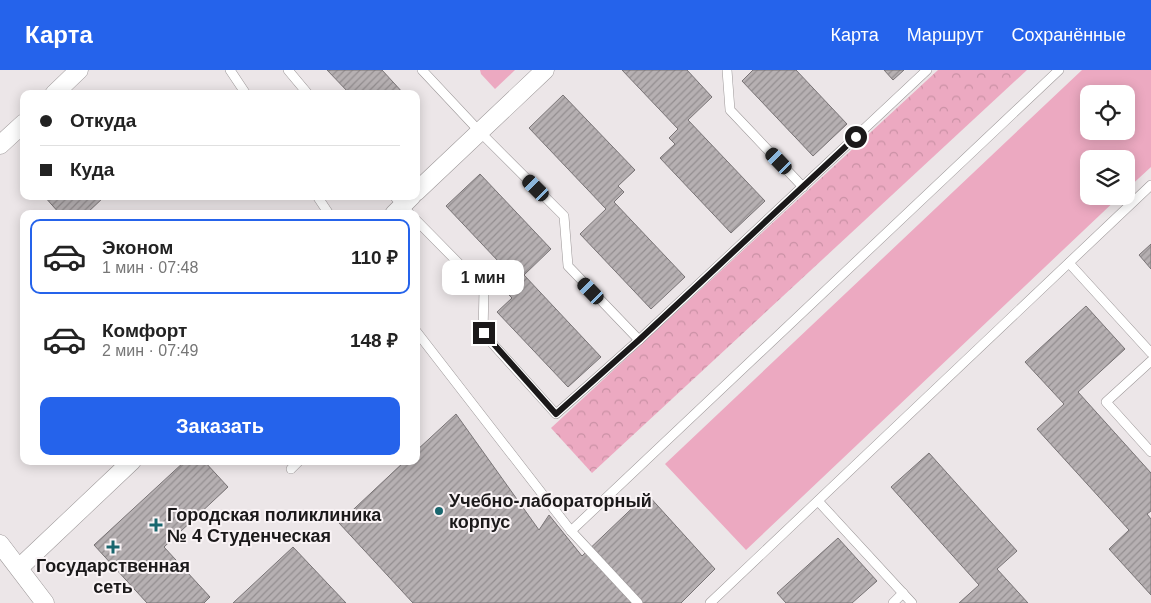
<!DOCTYPE html>
<html lang="ru">
<head>
<meta charset="utf-8">
<style>
  :root { --surface:#fff; --page:#f6f6f6; --text:#222; --muted:#767676; --line:#e0e0e0; --accent:#2563eb }
  body { margin:0; font-family:Arial,sans-serif; background:var(--page); color:var(--text); height:100vh; display:flex; flex-direction:column; font-size:19px; white-space:nowrap }
  * { box-sizing:border-box; margin:0 }
  p { font-size:16px; color:var(--muted) }
  .icon { flex:none; width:28px; height:28px; fill:none; stroke:currentColor; stroke-width:2; stroke-linecap:round; stroke-linejoin:round }
  .map { position:relative; flex:1; overflow:hidden }
  .panel { position:absolute; left:20px; top:140px; width:400px; height:255px; display:flex; flex-direction:column; background:var(--surface); border-radius:10px; box-shadow:0 2px 12px #0003 }
  .panel>* { flex:none }
  .banner { position:absolute; left:20px; top:20px; width:400px; height:110px; border-radius:10px; box-shadow:0 2px 12px #0003; display:grid; align-content:center; height:110px; padding:0 20px; background:var(--surface) }
  .controls { position:absolute; left:1080px; top:15px; display:grid; gap:10px }
  .controls a { display:grid; place-items:center; width:55px; height:55px; border-radius:10px; background:var(--surface); box-shadow:0 2px 12px #0003; font-size:25px }
  .end { position:absolute; width:22px; height:22px; margin:-11px; border:6px solid #1b191a; background:#fff; box-shadow:0 0 0 2px #fff }
  .from { border-radius:50% }
  .bubble { position:absolute; height:35px; border-radius:10px; background:var(--surface); box-shadow:0 2px 12px #0003; font-size:16px; font-weight:700; line-height:35px; text-align:center }
  .car { position:absolute; width:15px; height:30px; margin:-15px -8px; border-radius:6px; box-shadow:0 0 4px 1px #0007; background:linear-gradient(#222 24%,#8ab4d8 0 40%,#222 0 76%,#8ab4d8 0 86%,#222 0) }
  .banner b { display:flex; align-items:center; gap:18px; height:48px; font-size:19px }
  .banner b+b { border-top:1px solid var(--line) }
  .banner i { width:12px; height:12px; background:var(--text) }
  ul { padding:9px 0 0; list-style:none }
  li { display:flex; align-items:center; gap:15px; height:75px; margin:0 10px 8px; padding:0 10px; border:2px solid transparent; border-radius:10px }
  li div { flex:1 }
  li b { display:block; font-size:19px }
  li em { font-style:normal; font-weight:700 }
  li.selected { border-color:var(--accent) }
  li>.icon { width:45px; height:45px; stroke-width:1.5 }
  .cta { display:flex; gap:10px; margin-top:auto; padding:10px 20px }
  .cta a { flex:1; height:58px; border-radius:10px; background:var(--accent); color:#fff; font-size:20px; font-weight:700; line-height:58px; text-align:center }
  header { display:flex; align-items:center; gap:30px; box-sizing:border-box; height:70px; padding:0 25px; background:var(--accent); color:#fff }
  header strong { font-size:24px }
  nav { display:flex; gap:28px; margin-inline-start:auto; font-size:18px }
  .map>svg:first-child { display:block }
</style>
</head>
<body>
<header>
<strong>Карта</strong>
<nav><a>Карта</a><a>Маршрут</a><a>Сохранённые</a></nav>
</header>
<div class="map">
<svg width="1151" height="533" viewBox="0 0 1151 533">
  <defs>
    <pattern id="forest-crowns" width="20" height="18" patternUnits="userSpaceOnUse" patternTransform="scale(1.25)"><rect width="20" height="18" fill="#eca9c1"/><path d="M2 6a3 3 0 1 1 6 0M12 15a3 3 0 1 1 6 0" fill="none" stroke="#ca91a5"/></pattern>
    <pattern id="building-hatch" width="6" height="6" patternUnits="userSpaceOnUse" patternTransform="scale(1.25)"><rect width="6" height="6" fill="#b6b0b2"/><path d="M-1 1l2-2M0 6l6-6M5 7l2-2" fill="none" stroke="#938e90"/></pattern>
  </defs>
  <rect width="100%" height="100%" fill="#ece6e8"/>
  <polygon fill="url(#forest-crowns)" points="938,0 1027,0 592,403 551,358"/>
  <g fill="#eca9c1" fill-rule="evenodd">
    <polygon points="480,0 515,0 495,19 481,4"/>
    <path d="M1082 0H1151V97L1126 120V89H1089V126H1120L746 480 665 394ZM1089 24H1126V61H1089Z"/>
  </g>
  <g fill="url(#building-hatch)" stroke="#797476">
    <polygon points="327,0 382,0 404,24 350,24"/>
    <polygon points="622,0 687,0 712,27 688,50 765,131 731,163 660,88 675,74 669,68 678,59"/>
    <polygon points="753,0 796,0 847,54 813,86 742,11"/>
    <polygon points="884,0 904,0 893,10"/>
    <polygon points="563,25 635,100 618,116 624,122 614,132 685,207 651,239 580,164 606,139 529,58"/>
    <polygon points="480,104 551,179 524,205 601,287 568,317 497,242 512,228 506,222 517,211 446,136"/>
    <polygon points="44,126 105,126 86,144 60,144"/>
    <polygon points="1151,174 1151,199 1139,185"/>
    <polygon points="1086,236 1125,279 1078,322 1151,403 1151,441 1147,444 1151,449 1151,525 1109,479 1129,460 1037,359 1064,334 1025,292"/>
    <polygon points="456,344 539,460 549,445 582,486 647,424 715,499 681,533 413,533 339,453 405,391 416,391 416,381"/>
    <polygon points="929,383 1017,481 997,499 1028,533 959,533 979,515 891,417"/>
    <polygon points="185,391 204,391 228,417 164,477 210,527 204,533 147,533 94,475"/>
    <polygon points="838,468 877,511 852,533 786,533 777,523"/>
    <polygon points="293,477 346,533 233,533"/>
  </g>
  <g fill="none" stroke-linecap="round" stroke-linejoin="round">
    <defs>
      <g id="lane">
        <polyline points="230,0 246,24"/>
        <polyline points="288,0 308,24"/>
        <polyline points="422,0 480,62 564,146 568,196 639,270"/>
        <polyline points="727,0 730,40 803,117"/>
        <polyline points="317,126 329,144"/>
        <polyline points="394,126 410,144"/>
        <polyline points="416,150 484,219 483,263 556,344 639,270 927,0"/>
        <polyline points="1069,193 1151,283"/>
        <polyline points="416,261 571,461 638,533"/>
        <polyline points="1151,291 1106,332 1151,382"/>
        <polyline points="291,399 299,391"/>
        <polyline points="818,431 912,533"/>
        <polyline points="571,461 1059,0"/>
        <polyline points="710,533 1151,115"/>
        <polyline points="893,533 903,523"/>
      </g>
      <g id="street">
        <polyline points="54,24 79,0"/>
        <polyline points="0,75 24,53"/>
        <polyline points="416,122 545,0"/>
        <polyline points="394,144 412,126"/>
        <polyline points="0,474 45,533"/>
        <polyline points="19,498 132,391"/>
      </g>
    </defs>
    <use href="#lane" stroke="#9c9798" stroke-width="10"/>
    <use href="#street" stroke="#9c9798" stroke-width="19"/>
    <use href="#lane" stroke="#fff" stroke-width="9"/>
    <use href="#street" stroke="#fff" stroke-width="18"/>
  </g>
  <g fill="none" stroke-linecap="round" stroke-linejoin="round">
    <polyline stroke="#1b191a" stroke-width="6" points="484,263 556,344 639,270 856,67"/>
  </g>
  <g fill="#19666e" stroke="#f9f3f5" stroke-width="2">
    <circle cx="439" cy="441" r="5"/>
    <path d="M153.5 447.5h5v5h5v5h-5v5h-5v-5h-5v-5h5z"/>
    <path d="M110.5 469.5h5v5h5v5h-5v5h-5v-5h-5v-5h5z"/>
  </g>
  <g text-anchor="middle" stroke-width="4" stroke-linejoin="round" paint-order="stroke">
    <g font-size="18" font-weight="bold" fill="#1b191a" stroke="#f9f3f5" text-anchor="start">
      <text x="449" y="437">Учебно-лабораторный<tspan x="449" dy="21">корпус</tspan></text>
      <text x="167" y="451">Городская поликлиника<tspan x="167" dy="21">№ 4 Студенческая</tspan></text>
      <text x="113" y="502" text-anchor="middle">Государственная<tspan x="113" dy="21">сеть</tspan></text>
    </g>
  </g>
</svg>
<div class="controls">
<a><svg class="icon" aria-label="locate" viewBox="0 0 24 24"><circle cx="12" cy="12" r="6"/><path d="M12 2v4M12 18v4M2 12h4M18 12h4"/></svg></a>
<a><svg class="icon" aria-label="layers" viewBox="0 0 24 24"><path d="M12 4l9 5-9 5-9-5zM3 14l9 5 9-5"/></svg></a>
</div>
<i class="end from" style="left:856px;top:67px"></i>
<i class="end" style="left:484px;top:263px"></i>
<div class="bubble" style="left:442px;top:190px;width:82px">1 мин</div>
<i class="car" style="left:779px;top:91px;rotate:316deg"></i>
<i class="car" style="left:536px;top:118px;rotate:315deg"></i>
<i class="car" style="left:591px;top:221px;rotate:316deg"></i>
<div class="banner">
<b><i class="from"></i>Откуда</b>
<b><i></i>Куда</b>
</div>
<section class="panel">
<ul>
<li class="selected"><svg class="icon" aria-label="car" viewBox="0 0 24 24"><path d="M5 17H2v-5l4-1 3-4h7l3 4 3 1v5h-3M9 17h6M6 11h13"/><circle cx="7" cy="17" r="2"/><circle cx="17" cy="17" r="2"/></svg><div><b>Эконом</b><p>1 мин · 07:48</p></div><em>110 ₽</em></li>
<li><svg class="icon" aria-label="car" viewBox="0 0 24 24"><path d="M5 17H2v-5l4-1 3-4h7l3 4 3 1v5h-3M9 17h6M6 11h13"/><circle cx="7" cy="17" r="2"/><circle cx="17" cy="17" r="2"/></svg><div><b>Комфорт</b><p>2 мин · 07:49</p></div><em>148 ₽</em></li>
</ul>
<div class="cta"><a>Заказать</a></div>
</section>
</div>
</body>
</html>
